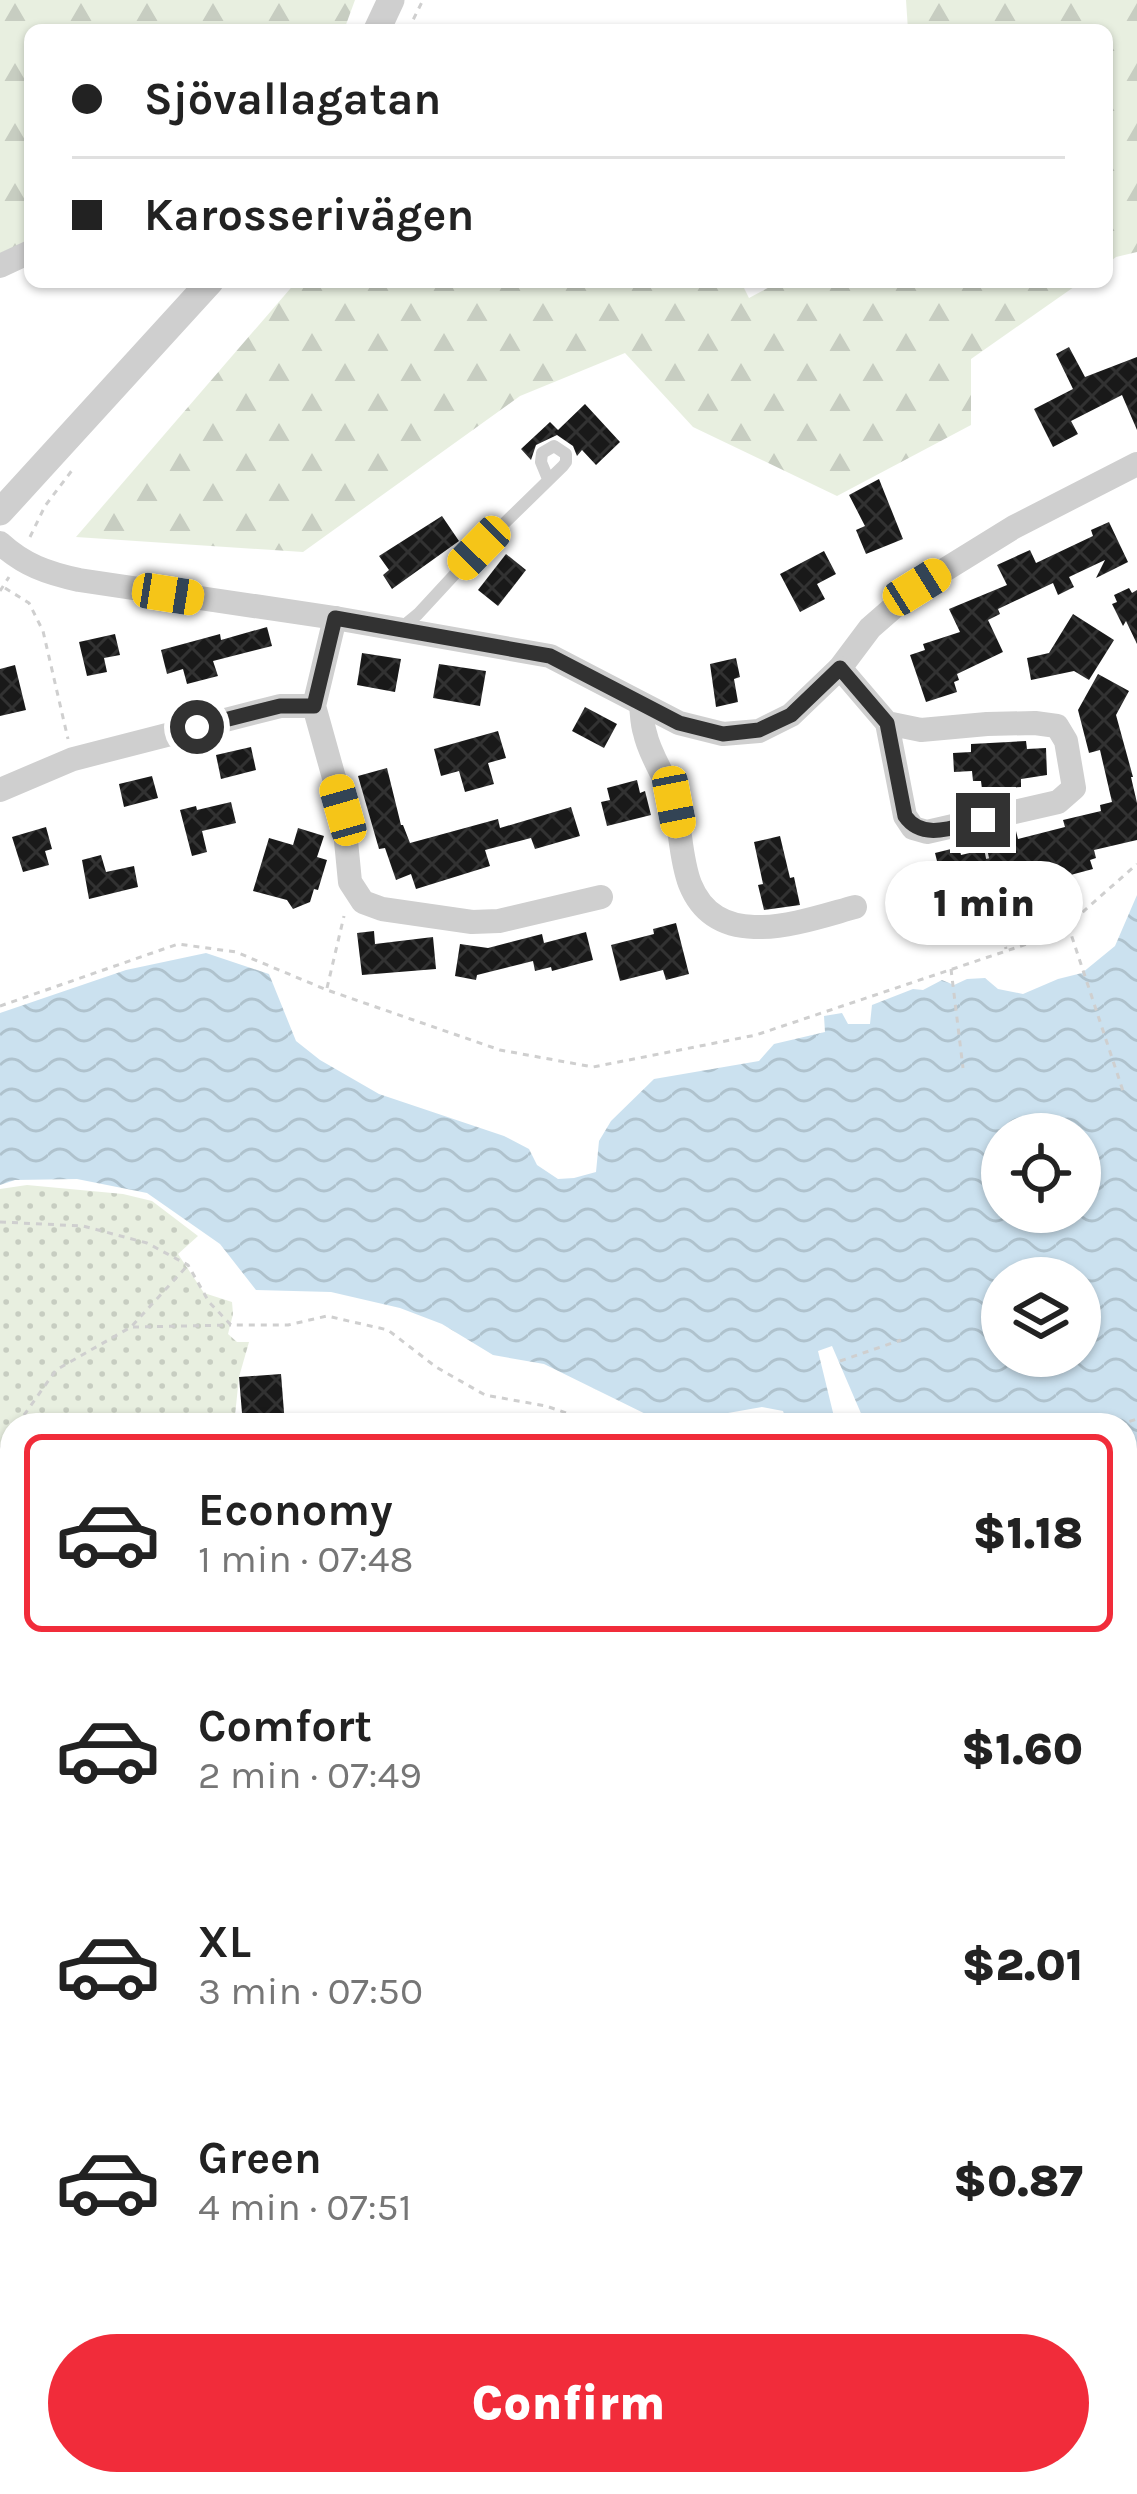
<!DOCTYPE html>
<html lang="en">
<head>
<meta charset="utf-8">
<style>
  :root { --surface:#fff; --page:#f6f6f6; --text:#222; --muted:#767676; --line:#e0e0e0; --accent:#f12c3a }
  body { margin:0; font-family:Karla,sans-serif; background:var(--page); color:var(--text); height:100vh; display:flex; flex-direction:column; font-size:45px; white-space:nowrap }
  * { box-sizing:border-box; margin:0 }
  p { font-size:39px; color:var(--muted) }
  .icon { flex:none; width:66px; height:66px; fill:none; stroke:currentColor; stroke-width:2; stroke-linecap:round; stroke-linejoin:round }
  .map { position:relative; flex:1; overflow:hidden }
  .side { position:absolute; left:0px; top:1413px; width:1137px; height:1083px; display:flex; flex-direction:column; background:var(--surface); border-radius:36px 36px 0 0; box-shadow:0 3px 9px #0004 }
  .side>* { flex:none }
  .guide { position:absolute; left:24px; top:24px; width:1089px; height:264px; border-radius:18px; box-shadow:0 3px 9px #0004; display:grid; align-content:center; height:264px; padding:0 48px; background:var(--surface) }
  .fabs { position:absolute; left:981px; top:1113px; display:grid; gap:24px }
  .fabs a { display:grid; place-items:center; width:120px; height:120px; border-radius:50%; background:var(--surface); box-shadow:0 3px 9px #0004; font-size:60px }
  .end { position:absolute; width:54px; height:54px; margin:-27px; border:15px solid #323232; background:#fff; box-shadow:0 0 0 6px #fff }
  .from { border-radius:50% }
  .bubble { position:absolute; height:84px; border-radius:42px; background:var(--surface); box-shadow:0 3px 9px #0004; font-size:39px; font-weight:800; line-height:84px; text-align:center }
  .car { position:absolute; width:36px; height:72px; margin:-36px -18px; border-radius:15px; box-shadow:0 0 9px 3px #0007; background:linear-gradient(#f5c518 24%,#345 0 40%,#f5c518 0 76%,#345 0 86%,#f5c518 0) }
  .guide b { display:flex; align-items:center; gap:42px; height:114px; font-size:45px }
  .guide b+b { border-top:3px solid var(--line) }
  .guide i { width:30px; height:30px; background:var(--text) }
  ul { padding:21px 0 0; list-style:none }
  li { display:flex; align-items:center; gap:36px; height:198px; margin:0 24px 18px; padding:0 24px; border:6px solid transparent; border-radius:18px }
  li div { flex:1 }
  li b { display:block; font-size:45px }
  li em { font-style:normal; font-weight:800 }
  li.active { border-color:var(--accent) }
  li>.icon { width:108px; height:108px; stroke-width:1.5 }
  .action { display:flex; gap:24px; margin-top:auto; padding:24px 48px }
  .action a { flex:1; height:138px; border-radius:72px; background:var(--accent); color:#fff; font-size:48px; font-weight:800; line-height:138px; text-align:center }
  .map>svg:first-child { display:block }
</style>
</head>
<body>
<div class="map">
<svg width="1137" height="2494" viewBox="0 0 1137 2494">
  <defs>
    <pattern id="forest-firs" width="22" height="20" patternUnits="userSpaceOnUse" patternTransform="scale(3)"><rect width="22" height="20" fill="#e8efe0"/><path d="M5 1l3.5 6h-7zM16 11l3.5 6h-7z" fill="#c7cdc1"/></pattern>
    <pattern id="park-dots" width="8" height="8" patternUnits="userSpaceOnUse" patternTransform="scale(3)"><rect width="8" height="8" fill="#e8efe0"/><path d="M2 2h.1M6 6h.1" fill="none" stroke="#c7cdc1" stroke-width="1.8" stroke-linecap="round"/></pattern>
    <pattern id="water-waves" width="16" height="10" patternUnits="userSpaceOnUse" patternTransform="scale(3)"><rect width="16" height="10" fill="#cbe1ef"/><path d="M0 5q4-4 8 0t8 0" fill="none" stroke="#afc2cd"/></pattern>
    <pattern id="building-cross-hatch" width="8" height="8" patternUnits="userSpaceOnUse" patternTransform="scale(3)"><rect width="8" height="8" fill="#191919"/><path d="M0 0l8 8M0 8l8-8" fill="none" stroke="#323232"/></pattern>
  </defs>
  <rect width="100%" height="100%" fill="#fff"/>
  <g fill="url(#forest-firs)">
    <polygon points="0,0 355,0 344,30 30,30 30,251 0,258"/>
    <polygon points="906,0 1137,0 1137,252 1116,257 1107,264 1107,30 908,30"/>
    <polygon points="296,282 741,282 749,298 779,282 1081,282 971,359 971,425 837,496 693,427 625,353 520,396 303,552 76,537"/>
  </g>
  <polygon fill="url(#park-dots)" points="27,1185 123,1194 152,1201 198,1236 178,1254 204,1293 232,1302 233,1314 228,1334 237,1342 249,1342 239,1377 234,1425 12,1425 12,2312 2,2320 0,2320 0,1189"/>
  <g fill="url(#water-waves)" fill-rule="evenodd">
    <path d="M1137 895V2192L1125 2193V1425H866L832 1346 818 1351 836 1425H788L783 1411 762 1407 728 1413 709 1425H668L544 1364 493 1355 442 1324 400 1308 331 1292 256 1290 220 1244 147 1193 77 1179 15 1180 0 1185V1013L126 970 206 953 269 974 296 1041 320 1060 379 1094 504 1136 529 1149 537 1165 558 1179 574 1178 596 1172 599 1141 611 1121 654 1079 759 1061 774 1044 825 1032 824 1016 842 1013 848 1024H870L872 1005 913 989 923 990 942 980 954 985 967 979 985 978 998 989 1023 994 1058 979 1082 973 1115 946ZM1002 1134H1080V1212H1002ZM1002 1278H1080V1356H1002Z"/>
    <polygon points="1137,2235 1137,2494 1113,2494 1112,2484 1125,2484 1125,2269 1133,2241"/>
  </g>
  <g fill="url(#building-cross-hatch)">
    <polygon points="1069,347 1085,377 1137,357 1137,430 1122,395 1071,421 1078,434 1053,447 1034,409 1073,389 1056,354"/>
    <polygon points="585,404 620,442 596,465 582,450 577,456 573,446 557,435 536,445 531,460 521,449 550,422 558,430"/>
    <polygon points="879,479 903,539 866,554 856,530 865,526 849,495"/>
    <polygon points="442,516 459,541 392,589 383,575 389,570 379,556"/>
    <polygon points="1109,522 1128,562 1096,578 1105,560 1069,577 1074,587 1058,595 1053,583 998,609 1000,614 988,620 1003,652 957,674 959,680 954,682 957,692 926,702 910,655 925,650 923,644 960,632 949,609 1007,585 997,565 1030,550 1036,563 1093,536 1091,530"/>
    <polygon points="824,551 836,574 817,584 825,599 800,612 780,574"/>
    <polygon points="506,554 526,570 498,606 478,590"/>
    <polygon points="1129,588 1132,593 1137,590 1137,644 1126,621 1123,626 1112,604 1117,602 1114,595"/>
    <polygon points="1073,614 1114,640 1089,680 1074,671 1031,680 1027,658 1049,653"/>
    <polygon points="267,627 272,646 213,661 218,676 187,684 183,669 167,674 161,650 220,634 221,640"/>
    <polygon points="115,634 120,655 104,658 107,672 87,676 79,642"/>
    <polygon points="362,653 401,659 395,692 357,685"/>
    <polygon points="736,658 740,677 734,679 738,702 716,707 710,664"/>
    <polygon points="439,664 486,671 480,706 433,698"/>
    <polygon points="15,665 26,710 0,716 0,669"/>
    <polygon points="1098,674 1129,691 1116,715 1133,777 1131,777 1137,803 1137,840 1094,850 1096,858 1090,860 1093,869 1007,892 1006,888 952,901 951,896 946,897 935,853 959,847 961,855 995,847 992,837 1016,831 1018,839 1065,827 1063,820 1101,811 1100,805 1112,802 1100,750 1089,753 1078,710"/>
    <polygon points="585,707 617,724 604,748 572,731"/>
    <polygon points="498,731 506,758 488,763 494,784 465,792 459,771 441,776 434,749"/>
    <polygon points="1026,741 1027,749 1046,748 1047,775 1021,779 1021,787 982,789 981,781 973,781 972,771 954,772 953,753 971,752 971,744"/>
    <polygon points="251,747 256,770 221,779 216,755"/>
    <polygon points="387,768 401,825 403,825 410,843 498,819 500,828 571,807 580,836 535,849 531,838 485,850 490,866 416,889 411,874 396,880 385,848 379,849 358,776"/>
    <polygon points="152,776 158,798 124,807 119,784"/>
    <polygon points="637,780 640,793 645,791 651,815 607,826 601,802 610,800 607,788"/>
    <polygon points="231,802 236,823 202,831 207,852 192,856 180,810 196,806 197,810"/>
    <polygon points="46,827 52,849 45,851 49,865 23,872 12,837"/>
    <polygon points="298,828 324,836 317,857 327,860 318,890 314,889 310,902 293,909 287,900 253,891 269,838 293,845"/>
    <polygon points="780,836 790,878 794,877 800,905 764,910 758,885 763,884 754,842"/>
    <polygon points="101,855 106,872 134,866 138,887 89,899 82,860"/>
    <polygon points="676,923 689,974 666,980 663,970 620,981 611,945 654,934 653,929"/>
    <polygon points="374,931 375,944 433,937 436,969 362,975 357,933"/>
    <polygon points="586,932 593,960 552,971 551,967 535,971 533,961 477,975 476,980 455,976 460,944 488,948 542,934 544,943"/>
    <polygon points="281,1374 285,1425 243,1425 239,1377"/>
  </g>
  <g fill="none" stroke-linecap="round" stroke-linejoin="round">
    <g stroke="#cfcfcf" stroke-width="3" stroke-dasharray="6 6" stroke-linecap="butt">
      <polyline points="408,30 423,0"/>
      <polyline points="30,537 45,506 73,469"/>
      <polyline points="5,588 29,603 43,631 68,739"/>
      <polyline points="0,591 9,577"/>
      <polyline points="984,841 1006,949"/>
      <polyline points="1068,925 1124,1094"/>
      <polyline points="951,969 963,1068"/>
      <polyline points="327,988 344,916"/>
      <polyline points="0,1006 178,944 236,952 327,990 500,1050 593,1067 756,1035 1030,943 1068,925 1137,864"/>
      <polyline points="0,1222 83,1226 147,1243 188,1265 209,1302 231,1325 288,1325 327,1316 388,1330 436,1367 485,1395 546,1406 601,1425"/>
      <polyline points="133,1327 231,1325"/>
      <polyline points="840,1361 901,1340"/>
      <polyline points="17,1425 56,1370 131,1327 188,1265"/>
      <polyline points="1118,1425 1137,1419"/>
      <polyline points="0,1449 12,1432"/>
      <polyline points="1125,1603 1137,1603"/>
      <polyline points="1125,1751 1137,1753"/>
      <polyline points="1125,1886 1137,1887"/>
      <polyline points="0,1980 12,1974"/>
      <polyline points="1125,2002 1137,2004"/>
      <polyline points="0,2117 12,2134"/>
      <polyline points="1125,2437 1137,2436"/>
      <polyline points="970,2484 970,2494"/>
      <polyline points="1096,2484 1097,2494"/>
      <polyline points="811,2494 811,2484"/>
    </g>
    <g stroke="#cfcfcf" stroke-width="12">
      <polyline points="401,628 418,614 479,548 563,466 566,462 566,454 554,446 542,453 541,462 548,479"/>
      <polyline points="1001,2484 1001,2494"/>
      <polyline points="709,2494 712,2485 753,2494"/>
    </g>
    <g stroke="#cfcfcf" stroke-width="24">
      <polyline points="0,266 30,252"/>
      <path d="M0 543C24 565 47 573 79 580L335 618 550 656 679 723 723 734 759 731 791 715 840 668 870 628 917 587 1014 527 1137 464"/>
      <polyline points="335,618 314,706 343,810 350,882 363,902 382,909 472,922 499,921 601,897"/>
      <polyline points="840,668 887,723 905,816 913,828 927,832 1058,802 1074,788 1066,741 1057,726 1035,723 987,724 921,730 887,723"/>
      <path d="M641 705C642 714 642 724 645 733 650 757 667 778 674 802 681 828 680 858 690 884 718 954 803 921 855 907"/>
      <polyline points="0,790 73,759 280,706 314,706"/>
      <polyline points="1125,2213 1137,2212"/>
      <polyline points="0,2328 12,2330"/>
      <polyline points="298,2484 303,2494"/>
      <polyline points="153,2494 167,2484"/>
    </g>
    <g stroke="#cfcfcf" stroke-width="27">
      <polyline points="377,30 391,0"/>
      <polyline points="0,512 210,282"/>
    </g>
  </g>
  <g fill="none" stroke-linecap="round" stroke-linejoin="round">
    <path stroke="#323232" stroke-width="15" d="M197 727 280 706H314L335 618 550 656 679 723 723 734 759 730 791 715 840 668 887 723 905 816C923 842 956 826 983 820"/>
  </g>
</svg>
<div class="fabs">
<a><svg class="icon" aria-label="locate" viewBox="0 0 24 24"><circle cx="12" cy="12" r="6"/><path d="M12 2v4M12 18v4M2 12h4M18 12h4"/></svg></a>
<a><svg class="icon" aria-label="layers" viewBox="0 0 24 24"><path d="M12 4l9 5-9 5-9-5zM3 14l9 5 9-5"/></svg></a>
</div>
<i class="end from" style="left:197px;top:727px"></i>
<i class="end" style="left:983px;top:820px"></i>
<div class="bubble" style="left:885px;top:861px;width:198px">1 min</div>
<i class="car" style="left:479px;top:548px;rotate:224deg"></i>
<i class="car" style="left:917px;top:587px;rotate:58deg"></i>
<i class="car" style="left:168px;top:594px;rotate:99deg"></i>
<i class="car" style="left:674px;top:802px;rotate:169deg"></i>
<i class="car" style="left:343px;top:810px;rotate:344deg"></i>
<div class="guide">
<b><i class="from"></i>Sjövallagatan</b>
<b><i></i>Karosserivägen</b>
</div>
<section class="side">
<ul>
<li class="active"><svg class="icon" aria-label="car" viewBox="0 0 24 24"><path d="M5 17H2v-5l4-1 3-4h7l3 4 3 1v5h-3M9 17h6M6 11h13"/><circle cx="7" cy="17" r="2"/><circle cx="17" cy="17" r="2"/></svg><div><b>Economy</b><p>1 min · 07:48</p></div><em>$1.18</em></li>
<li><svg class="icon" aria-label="car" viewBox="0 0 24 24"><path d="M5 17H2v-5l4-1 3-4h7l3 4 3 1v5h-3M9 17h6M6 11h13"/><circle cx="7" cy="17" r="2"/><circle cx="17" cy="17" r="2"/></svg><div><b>Comfort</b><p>2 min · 07:49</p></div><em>$1.60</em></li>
<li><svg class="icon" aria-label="car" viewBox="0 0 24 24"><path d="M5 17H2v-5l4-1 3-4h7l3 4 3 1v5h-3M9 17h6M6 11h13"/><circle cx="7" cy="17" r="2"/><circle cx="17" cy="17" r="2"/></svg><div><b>XL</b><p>3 min · 07:50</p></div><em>$2.01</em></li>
<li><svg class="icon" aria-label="car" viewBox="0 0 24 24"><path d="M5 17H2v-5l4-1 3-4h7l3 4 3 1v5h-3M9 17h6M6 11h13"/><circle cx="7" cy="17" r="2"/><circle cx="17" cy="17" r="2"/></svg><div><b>Green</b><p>4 min · 07:51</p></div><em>$0.87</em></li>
</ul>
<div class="action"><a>Confirm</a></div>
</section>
</div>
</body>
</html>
